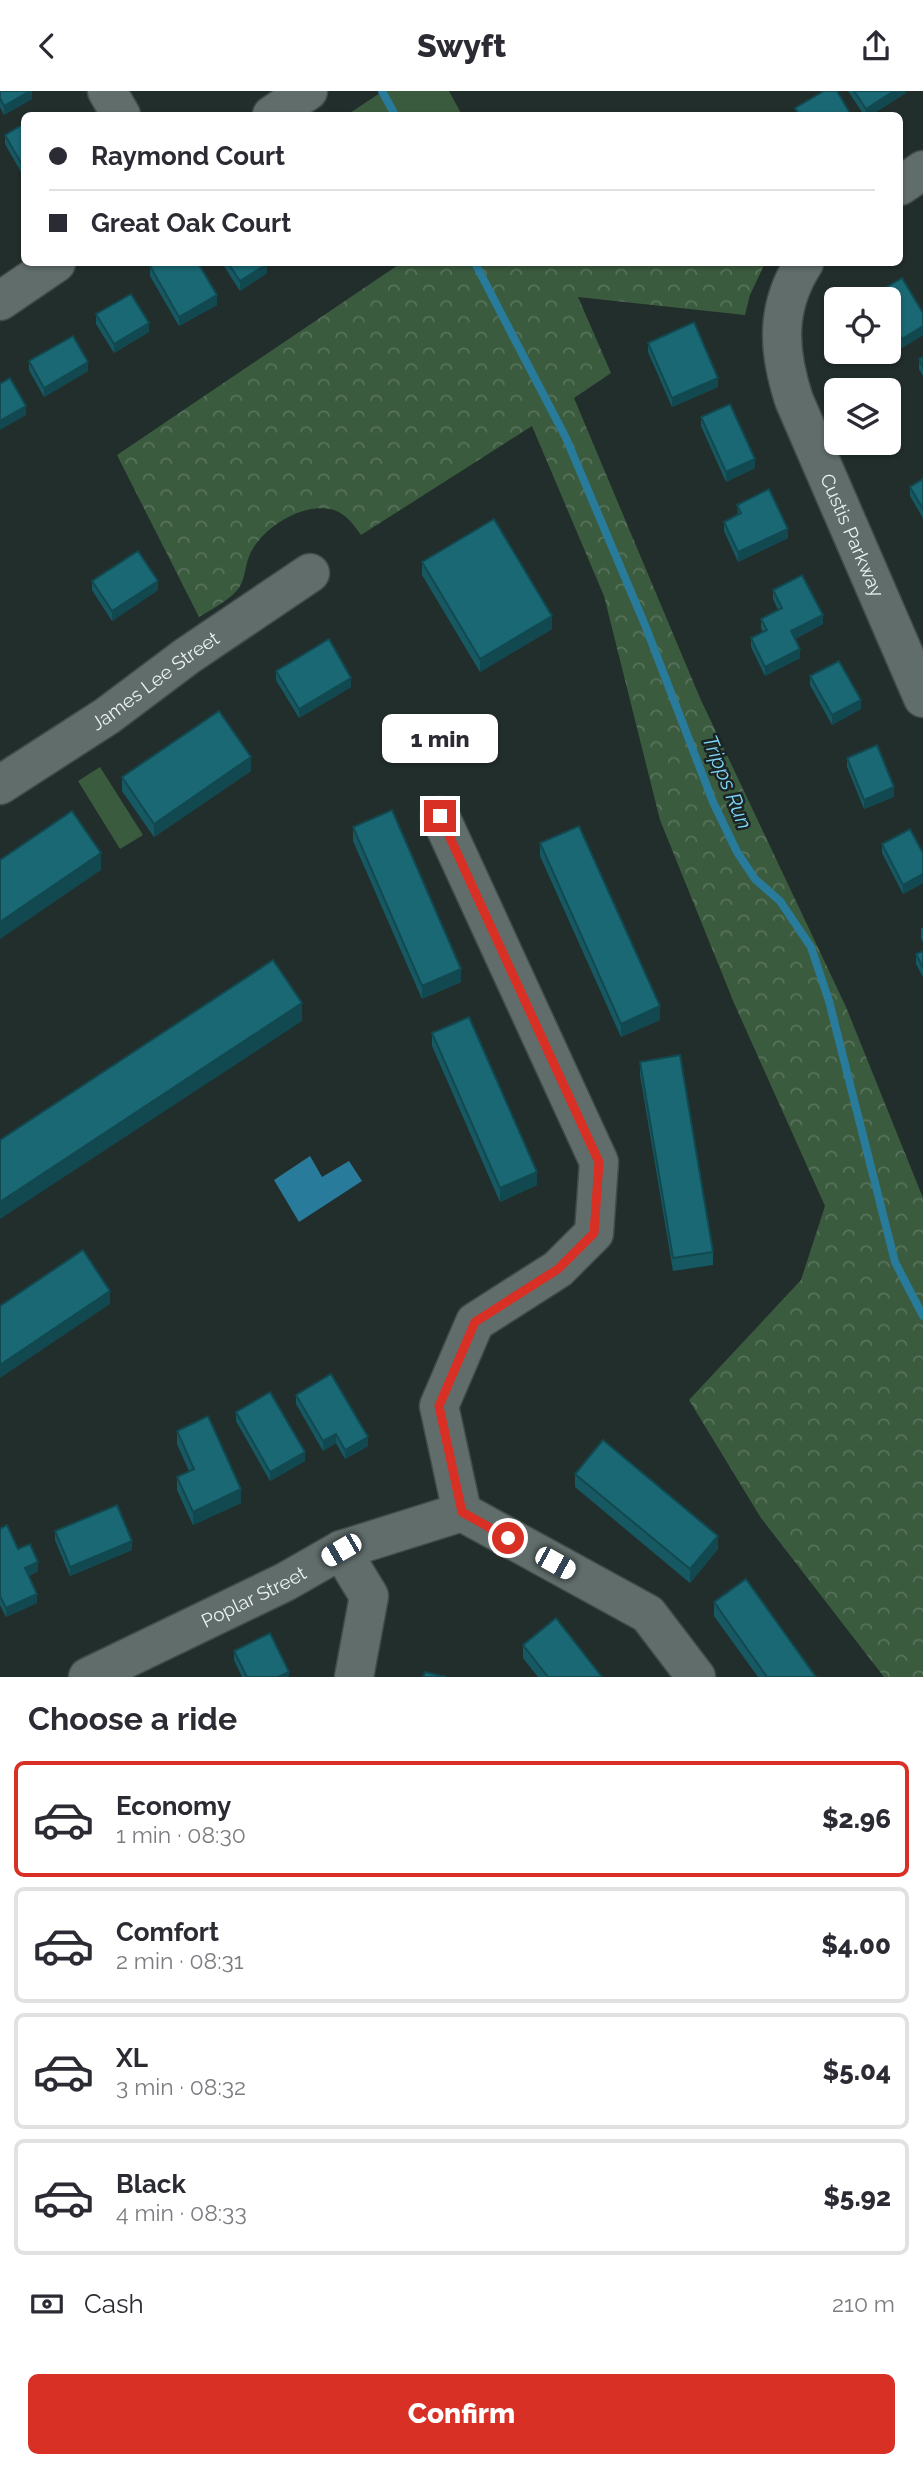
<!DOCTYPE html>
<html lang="en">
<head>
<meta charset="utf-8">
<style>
  :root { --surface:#fff; --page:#f2f2f3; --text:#2b2b33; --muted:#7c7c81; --line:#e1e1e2; --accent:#d93025 }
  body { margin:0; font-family:Raleway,sans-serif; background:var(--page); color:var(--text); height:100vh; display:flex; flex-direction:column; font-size:26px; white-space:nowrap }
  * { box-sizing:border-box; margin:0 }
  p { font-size:23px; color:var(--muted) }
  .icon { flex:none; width:38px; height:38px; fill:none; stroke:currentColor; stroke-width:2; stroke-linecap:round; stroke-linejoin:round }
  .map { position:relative; height:1586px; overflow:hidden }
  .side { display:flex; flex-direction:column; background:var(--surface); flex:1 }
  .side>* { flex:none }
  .hud { position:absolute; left:21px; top:21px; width:882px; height:154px; border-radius:10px; box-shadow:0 2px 5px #0004; display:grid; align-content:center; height:154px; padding:0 28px; background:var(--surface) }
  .buttons { position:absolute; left:824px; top:196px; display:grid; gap:14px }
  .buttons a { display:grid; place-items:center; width:77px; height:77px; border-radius:10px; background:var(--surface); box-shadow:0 2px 5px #0004; font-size:35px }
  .end { position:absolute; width:32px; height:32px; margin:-16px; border:9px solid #d93025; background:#fff; box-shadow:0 0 0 4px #fff }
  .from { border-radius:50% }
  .bubble { position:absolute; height:49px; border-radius:10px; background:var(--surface); box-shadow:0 2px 5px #0004; font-size:23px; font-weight:800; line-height:49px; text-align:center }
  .car { position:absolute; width:21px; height:42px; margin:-21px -10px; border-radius:9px; box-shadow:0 0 5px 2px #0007; background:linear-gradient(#fff 24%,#345 0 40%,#fff 0 76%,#345 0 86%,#fff 0) }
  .hud b { display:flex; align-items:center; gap:24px; height:66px; font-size:26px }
  .hud b+b { border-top:2px solid var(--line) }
  .hud i { width:18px; height:18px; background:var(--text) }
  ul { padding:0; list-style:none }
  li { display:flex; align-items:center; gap:21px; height:116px; margin:0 14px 10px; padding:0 14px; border:4px solid var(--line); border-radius:10px }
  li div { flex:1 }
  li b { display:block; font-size:26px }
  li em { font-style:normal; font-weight:800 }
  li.on { border-color:var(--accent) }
  li>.icon { width:63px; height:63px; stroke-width:1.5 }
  h2 { padding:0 28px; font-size:32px; line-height:84px }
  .pay { display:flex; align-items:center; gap:18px; height:77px; padding:0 28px; font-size:26px }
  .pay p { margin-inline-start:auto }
  .button { display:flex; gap:14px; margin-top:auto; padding:14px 28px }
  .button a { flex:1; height:80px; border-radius:10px; background:var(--accent); color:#fff; font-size:28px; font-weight:800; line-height:80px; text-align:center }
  header { display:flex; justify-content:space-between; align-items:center; height:91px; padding:0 28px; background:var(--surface); font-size:32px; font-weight:800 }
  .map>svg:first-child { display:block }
</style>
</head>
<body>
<header><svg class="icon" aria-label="back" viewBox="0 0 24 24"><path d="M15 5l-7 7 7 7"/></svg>Swyft<svg class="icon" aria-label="share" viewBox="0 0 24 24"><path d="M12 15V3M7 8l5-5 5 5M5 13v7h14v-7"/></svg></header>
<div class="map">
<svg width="923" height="1586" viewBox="0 0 923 1586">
  <defs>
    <pattern id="forest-crowns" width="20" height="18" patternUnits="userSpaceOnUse" patternTransform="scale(1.75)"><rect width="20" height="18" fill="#3b5b3f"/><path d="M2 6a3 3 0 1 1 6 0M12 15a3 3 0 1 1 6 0" fill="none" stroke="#58735b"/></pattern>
  </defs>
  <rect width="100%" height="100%" fill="#222e2c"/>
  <g fill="#3b5b3f">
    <polygon points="383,0 449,0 462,24 347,24"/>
    <polygon points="100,676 143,744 120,758 78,690"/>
  </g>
  <path fill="url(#forest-crowns)" d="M401 172H765L750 204 745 224 578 206 611 282 574 307 700 607 846 916 923 1107V1586H884L761 1427 689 1309 801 1189 825 1115 734 912 660 729 604 505 532 335 361 444C354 434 346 423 334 419 305 410 264 435 251 461 245 472 246 486 239 497 230 509 212 518 199 526L117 364Z"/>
  <polygon fill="#287b9b" points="310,1065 322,1086 349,1070 362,1090 299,1131 274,1089"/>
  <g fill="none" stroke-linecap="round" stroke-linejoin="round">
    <g stroke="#287b9b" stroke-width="8">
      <polyline points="382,0 395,24"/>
      <polyline points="475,172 566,347 645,534 713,711 737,761 755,788 780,810 811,856 829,910 895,1171 923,1225"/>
    </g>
    <defs>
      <g id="minor">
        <polyline points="107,0 121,24"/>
        <polyline points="272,24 308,0"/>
        <polyline points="900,95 923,79"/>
        <path id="s1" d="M804 172C775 217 778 260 794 309L923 607"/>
        <polyline points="0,210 56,172"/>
        <path id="s2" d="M0 694 107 625 187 565 310 482"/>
        <polyline points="440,725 599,1071 594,1142 558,1178 475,1231 439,1315 462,1421"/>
        <polyline points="462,1421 648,1523 696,1586"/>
        <polyline points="341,1459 369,1505 354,1586"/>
        <path id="s3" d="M88 1586 285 1491 341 1459 462 1421"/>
      </g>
    </defs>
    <use href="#minor" stroke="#414b4a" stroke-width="41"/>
    <use href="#minor" stroke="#606d6b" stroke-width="38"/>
  </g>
  <g fill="#165963">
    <polygon points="0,0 32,0 32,8 4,24 0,16"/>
    <polygon points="848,0 906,0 906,2 871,24 864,24"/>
    <polygon points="24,33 24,86 5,53 5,44"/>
    <polygon points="222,172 267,172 267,182 240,200"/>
    <polygon points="150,175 217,214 179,235 150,185"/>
    <polygon points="902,187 923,222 923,244 902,257 889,236 889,208 875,208 875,203"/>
    <polygon points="96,223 149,241 114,262 96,233"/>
    <polygon points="648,252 718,296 672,316 648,261"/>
    <polygon points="923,266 923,285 919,278 919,268"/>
    <polygon points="29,270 88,280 44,306 29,279"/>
    <polygon points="701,326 755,377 726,391 701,335"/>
    <polygon points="923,388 923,427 910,405 910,396"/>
    <polygon points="737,414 788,447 738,471 724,440 724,431 738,424"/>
    <polygon points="422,471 552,538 480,581 422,484"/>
    <polygon points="92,490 158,499 112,530 92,499"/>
    <polygon points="773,499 823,533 795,548 800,567 765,585 751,556 751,547 763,541 761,537 761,528 778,519 773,508"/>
    <polygon points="276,580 351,596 299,627 276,589"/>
    <polygon points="810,585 861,618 832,634 810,594"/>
    <polygon points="847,667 894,706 864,718 847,676"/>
    <polygon points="251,680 154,746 122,700 122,686"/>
    <polygon points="353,736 461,891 422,908 353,750"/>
    <polygon points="540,752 660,929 621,946 540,765"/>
    <polygon points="882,753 923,762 923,792 903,803 882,762"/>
    <polygon points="923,836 923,851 921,847 921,838"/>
    <polygon points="923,860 923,886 916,873 916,863"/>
    <polygon points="432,942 537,1094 500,1111 432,955"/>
    <polygon points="640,971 713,1161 713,1174 673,1180 640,984"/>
    <polygon points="296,1304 368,1355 345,1368 336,1352 323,1360 296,1313"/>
    <polygon points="236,1321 305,1370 270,1390 236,1330"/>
    <polygon points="177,1340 241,1412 193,1434 177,1399 177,1386 189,1380 177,1353"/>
    <polygon points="575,1383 718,1458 690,1492 575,1396"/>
    <polygon points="0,1438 38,1480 29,1485 37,1512 6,1526 0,1514"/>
    <polygon points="55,1440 132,1459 70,1485 55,1449"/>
    <polygon points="714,1511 816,1586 758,1586 714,1525"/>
    <polygon points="523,1554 602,1586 538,1586 523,1567"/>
    <polygon points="234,1560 289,1586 242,1586 234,1569"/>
  </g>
  <g fill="#124950">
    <polygon points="30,0 32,0 32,8 4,24 4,15"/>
    <polygon points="894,0 906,0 906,2 871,24 866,24 866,18"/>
    <polygon points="267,173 267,182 240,200 240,190"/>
    <polygon points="217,204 217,214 179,235 179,226"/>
    <polygon points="149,232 149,241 114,262 114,253"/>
    <polygon points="923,235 923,244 902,257 902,248"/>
    <polygon points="88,271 88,280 44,306 44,297"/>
    <polygon points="718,287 718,296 672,316 672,307"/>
    <polygon points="26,315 26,324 0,339 0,330"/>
    <polygon points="755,368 755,377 726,391 726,381"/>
    <polygon points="788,438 788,447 738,471 738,461"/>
    <polygon points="158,490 158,499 112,530 112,520"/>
    <polygon points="823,524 823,533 791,550 791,540"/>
    <polygon points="552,525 552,538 480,581 480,568"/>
    <polygon points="800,558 800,567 765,585 765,576"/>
    <polygon points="351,587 351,596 299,627 299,618"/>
    <polygon points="861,609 861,618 832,634 832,624"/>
    <polygon points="251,666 251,680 154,746 154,733"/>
    <polygon points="894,696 894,706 864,718 864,709"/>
    <polygon points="101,762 101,779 0,848 0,831"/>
    <polygon points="923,783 923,792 903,803 903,794"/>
    <polygon points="461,878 461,891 422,908 422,895"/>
    <polygon points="302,912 302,930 0,1128 0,1111"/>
    <polygon points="660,915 660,929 621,946 621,933"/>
    <polygon points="537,1081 537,1094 500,1111 500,1097"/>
    <polygon points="110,1200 110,1213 0,1287 0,1274"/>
    <polygon points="336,1343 336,1352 323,1360 323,1350"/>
    <polygon points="368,1346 368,1355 345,1368 345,1359"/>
    <polygon points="305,1361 305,1370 270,1390 270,1381"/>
    <polygon points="241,1398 241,1412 193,1434 193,1421"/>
    <polygon points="718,1445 718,1458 690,1492 690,1478"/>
    <polygon points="132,1450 132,1459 70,1485 70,1476"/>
    <polygon points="38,1471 38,1480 25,1486 25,1477"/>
    <polygon points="37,1503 37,1512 6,1526 6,1517"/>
    <polygon points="289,1581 289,1586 278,1586"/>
  </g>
  <g fill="#1a6873" stroke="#124950" stroke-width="2">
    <polygon points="0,0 30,0 4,15 0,7"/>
    <polygon points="824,0 837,0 851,24 799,24 795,17"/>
    <polygon points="854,0 894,0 866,18"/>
    <polygon points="24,33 24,77 5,44"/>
    <polygon points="157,172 198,172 217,204 179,226 150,175"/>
    <polygon points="228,172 267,172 267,173 240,190"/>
    <polygon points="902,187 923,222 923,235 902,248 889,226 889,208 878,208 875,203"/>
    <polygon points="131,203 149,232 114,253 96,223"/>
    <polygon points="694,231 718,287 672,307 648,252"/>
    <polygon points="73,245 88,271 44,297 29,270"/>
    <polygon points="923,266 923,276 919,268"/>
    <polygon points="10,287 26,315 0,330 0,293"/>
    <polygon points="730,313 755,368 726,381 701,326"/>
    <polygon points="923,388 923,418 910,396"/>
    <polygon points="769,398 788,438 738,461 724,431 741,422 737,414"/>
    <polygon points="494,428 552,525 480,568 422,471"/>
    <polygon points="138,460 158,490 112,520 92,490"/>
    <polygon points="802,484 823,524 791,540 800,558 765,576 751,547 767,539 761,528 782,517 773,499"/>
    <polygon points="329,548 351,587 299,618 276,580"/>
    <polygon points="839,570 861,609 832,624 810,585"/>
    <polygon points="219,620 251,666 154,733 122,686"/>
    <polygon points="877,654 894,696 864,709 847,667"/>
    <polygon points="392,719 461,878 422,895 353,736"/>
    <polygon points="72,720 101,762 0,831 0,769"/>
    <polygon points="579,735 660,915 621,933 540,752"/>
    <polygon points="910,738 923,762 923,783 903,794 882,753"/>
    <polygon points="923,860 923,877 916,863"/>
    <polygon points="273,869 302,912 0,1111 0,1049"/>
    <polygon points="469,926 537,1081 500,1097 432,942"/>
    <polygon points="680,964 713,1161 673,1167 640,971"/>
    <polygon points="83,1159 110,1200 0,1274 0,1215"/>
    <polygon points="331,1283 368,1346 345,1359 336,1343 323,1350 296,1304"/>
    <polygon points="270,1301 305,1361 270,1381 236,1321"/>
    <polygon points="208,1325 241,1398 193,1421 177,1386 194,1378 177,1340"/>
    <polygon points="603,1349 718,1445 690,1478 575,1383"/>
    <polygon points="117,1414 132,1450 70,1476 55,1440"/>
    <polygon points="7,1434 18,1458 30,1453 38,1471 25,1477 37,1503 6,1517 0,1505 0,1438"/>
    <polygon points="746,1488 816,1586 767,1586 714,1511"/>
    <polygon points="556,1527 602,1586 548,1586 523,1554"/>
    <polygon points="270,1542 289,1581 278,1586 247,1586 234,1560"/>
    <polygon points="425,1581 446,1586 423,1586"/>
  </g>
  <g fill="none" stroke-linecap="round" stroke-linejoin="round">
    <polyline stroke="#d93025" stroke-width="9" points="440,725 599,1071 594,1142 558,1178 475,1231 439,1315 462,1421 508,1447"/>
  </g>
  <g text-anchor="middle" stroke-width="5" stroke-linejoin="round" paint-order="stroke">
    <g font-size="19" fill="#eaf2f1" stroke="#192423">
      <text dy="7" stroke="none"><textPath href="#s1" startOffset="290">Custis Parkway</textPath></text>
      <text dy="7" stroke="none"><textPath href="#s2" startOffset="187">James Lee Street</textPath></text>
      <text dy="7" stroke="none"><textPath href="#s3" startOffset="184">Poplar Street</textPath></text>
    </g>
    <g font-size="21" font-style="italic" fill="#7fd4fa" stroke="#192423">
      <text transform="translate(727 691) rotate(68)" y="7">Tripps Run</text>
    </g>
  </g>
</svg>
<div class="buttons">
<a><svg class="icon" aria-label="locate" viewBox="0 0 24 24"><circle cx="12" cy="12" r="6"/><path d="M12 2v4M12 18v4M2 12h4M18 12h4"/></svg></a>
<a><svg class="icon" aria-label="layers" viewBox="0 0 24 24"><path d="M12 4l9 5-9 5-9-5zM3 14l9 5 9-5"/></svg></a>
</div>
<i class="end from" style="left:508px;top:1447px"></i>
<i class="end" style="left:440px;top:725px"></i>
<div class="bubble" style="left:382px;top:623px;width:116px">1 min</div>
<i class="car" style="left:341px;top:1459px;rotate:240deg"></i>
<i class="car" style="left:555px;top:1472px;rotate:119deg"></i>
<div class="hud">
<b><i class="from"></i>Raymond Court</b>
<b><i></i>Great Oak Court</b>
</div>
</div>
<section class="side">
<h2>Choose a ride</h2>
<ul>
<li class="on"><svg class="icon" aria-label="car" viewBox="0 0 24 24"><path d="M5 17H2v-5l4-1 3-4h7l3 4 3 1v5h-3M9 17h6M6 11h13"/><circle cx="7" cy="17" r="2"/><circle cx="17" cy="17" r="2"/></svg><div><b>Economy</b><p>1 min · 08:30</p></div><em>$2.96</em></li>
<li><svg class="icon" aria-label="car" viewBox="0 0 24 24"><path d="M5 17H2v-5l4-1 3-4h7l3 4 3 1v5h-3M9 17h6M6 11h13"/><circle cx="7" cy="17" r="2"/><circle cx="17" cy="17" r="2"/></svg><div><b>Comfort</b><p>2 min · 08:31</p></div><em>$4.00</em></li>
<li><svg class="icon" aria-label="car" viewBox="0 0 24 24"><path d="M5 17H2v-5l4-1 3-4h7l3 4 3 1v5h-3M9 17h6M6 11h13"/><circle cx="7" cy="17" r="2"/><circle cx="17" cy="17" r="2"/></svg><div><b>XL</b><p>3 min · 08:32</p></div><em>$5.04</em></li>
<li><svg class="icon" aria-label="car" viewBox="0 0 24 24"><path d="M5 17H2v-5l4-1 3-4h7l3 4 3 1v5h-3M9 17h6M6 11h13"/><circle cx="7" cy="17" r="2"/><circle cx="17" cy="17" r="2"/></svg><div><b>Black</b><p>4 min · 08:33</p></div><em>$5.92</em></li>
</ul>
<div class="pay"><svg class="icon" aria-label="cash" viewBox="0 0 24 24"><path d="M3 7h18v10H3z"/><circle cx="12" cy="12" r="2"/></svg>Cash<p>210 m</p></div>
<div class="button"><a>Confirm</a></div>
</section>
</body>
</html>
